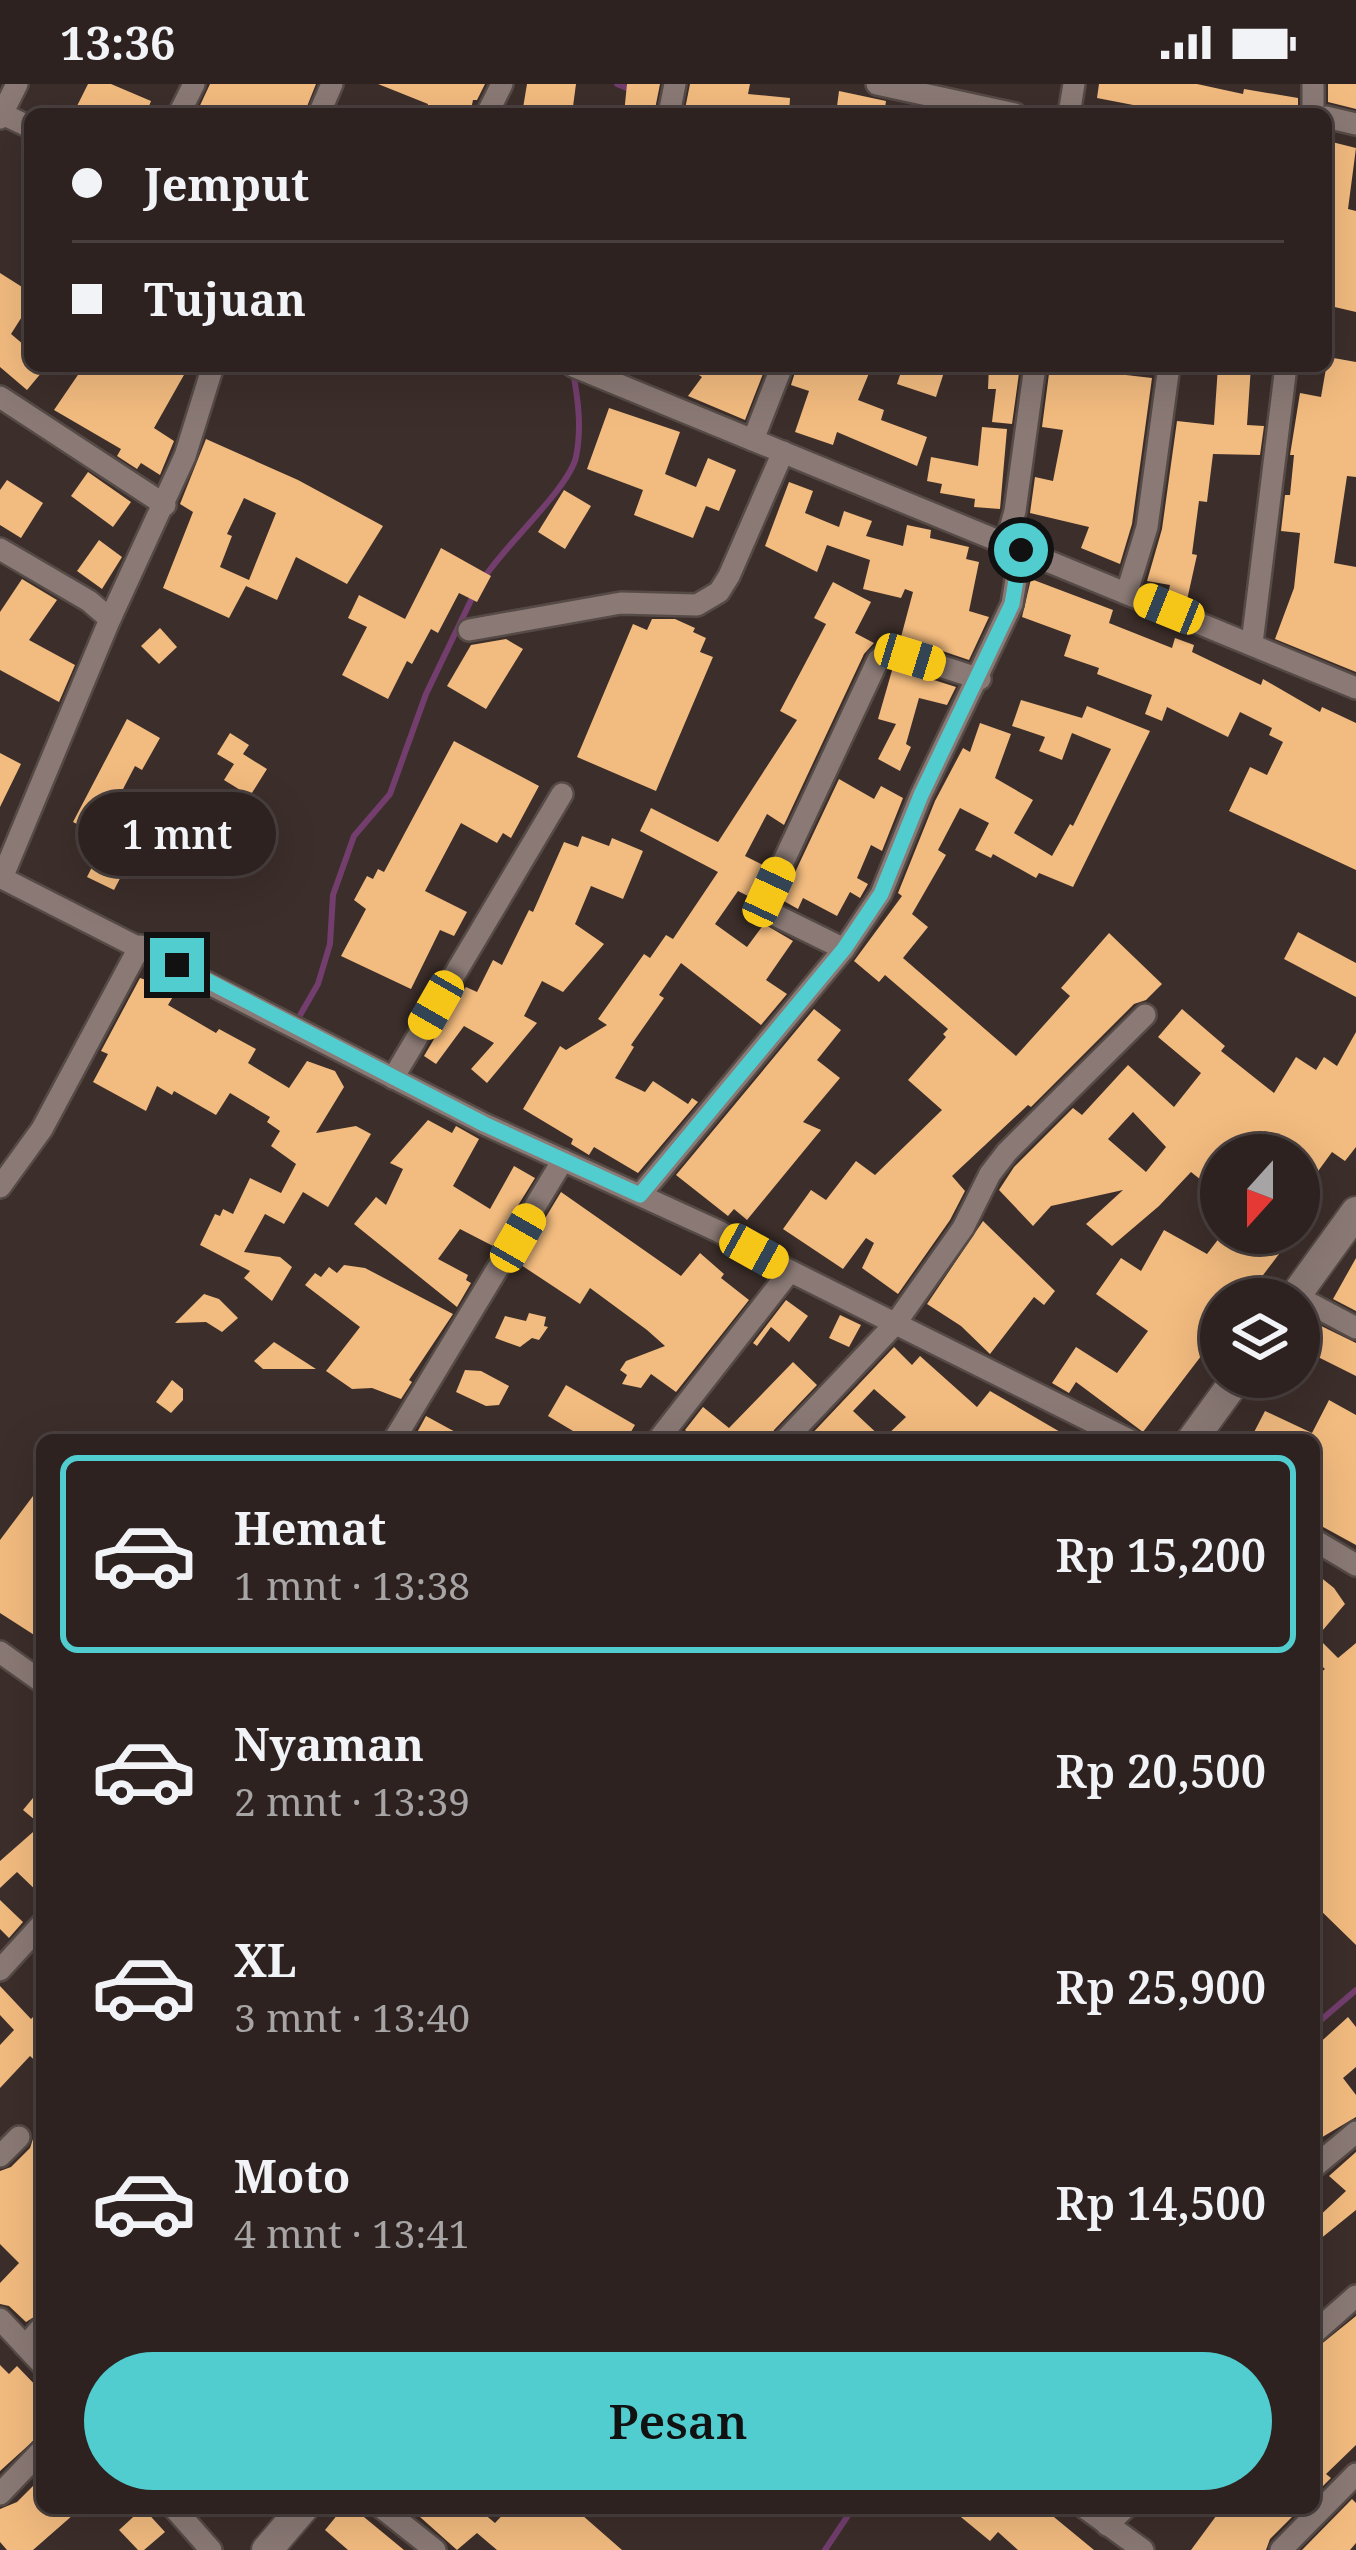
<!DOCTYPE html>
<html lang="id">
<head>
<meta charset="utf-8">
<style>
  :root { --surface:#2d2220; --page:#392f2d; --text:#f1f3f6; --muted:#a7a4a5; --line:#483f3e; --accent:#52cdcf }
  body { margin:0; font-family:"Noto Serif",serif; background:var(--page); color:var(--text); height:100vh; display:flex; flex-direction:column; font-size:45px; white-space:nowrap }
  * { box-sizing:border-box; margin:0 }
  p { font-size:39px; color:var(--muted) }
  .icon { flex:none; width:66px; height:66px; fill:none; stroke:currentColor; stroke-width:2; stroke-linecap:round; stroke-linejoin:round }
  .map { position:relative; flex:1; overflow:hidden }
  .sheet { position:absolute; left:36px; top:1350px; width:1284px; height:1080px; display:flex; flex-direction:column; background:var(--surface); border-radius:18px; box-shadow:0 12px 48px #0002,0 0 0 3px var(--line) }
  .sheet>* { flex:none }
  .guide { position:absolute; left:24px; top:24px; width:1308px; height:264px; border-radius:18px; box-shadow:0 12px 48px #0002,0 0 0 3px var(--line); display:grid; align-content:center; height:264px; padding:0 48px; background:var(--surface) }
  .needle { width:78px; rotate:201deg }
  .tools { position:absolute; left:1200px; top:1050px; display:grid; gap:24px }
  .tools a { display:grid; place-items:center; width:120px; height:120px; border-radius:50%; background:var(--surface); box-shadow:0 12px 48px #0002,0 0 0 3px var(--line); font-size:60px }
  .end { position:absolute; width:54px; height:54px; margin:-27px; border:15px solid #52cdcf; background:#111; box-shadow:0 0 0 6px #111 }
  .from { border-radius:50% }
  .bubble { position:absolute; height:84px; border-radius:42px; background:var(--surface); box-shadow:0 12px 48px #0002,0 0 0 3px var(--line); font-size:39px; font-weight:600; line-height:84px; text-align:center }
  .car { position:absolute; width:36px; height:72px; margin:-36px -18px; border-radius:15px; box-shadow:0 0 9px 3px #0007; background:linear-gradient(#f5c518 24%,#345 0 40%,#f5c518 0 76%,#345 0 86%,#f5c518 0) }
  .guide b { display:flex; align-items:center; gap:42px; height:114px; font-size:45px }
  .guide b+b { border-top:3px solid var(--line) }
  .guide i { width:30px; height:30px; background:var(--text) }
  ul { padding:21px 0 0; list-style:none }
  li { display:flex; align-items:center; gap:36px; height:198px; margin:0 24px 18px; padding:0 24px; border:6px solid transparent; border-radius:18px }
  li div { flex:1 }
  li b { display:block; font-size:45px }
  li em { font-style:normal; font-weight:600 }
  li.active { border-color:var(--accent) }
  li>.icon { width:108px; height:108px; stroke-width:1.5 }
  .primary-button { display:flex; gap:24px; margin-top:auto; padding:24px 48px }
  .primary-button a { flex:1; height:138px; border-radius:72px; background:var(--accent); color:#111; font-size:48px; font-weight:600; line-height:138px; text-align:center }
  .status { display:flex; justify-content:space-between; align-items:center; height:84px; padding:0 60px; background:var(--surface); direction:ltr }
  .status svg { height:33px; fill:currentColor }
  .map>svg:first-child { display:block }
</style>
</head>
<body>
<div class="status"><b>13:36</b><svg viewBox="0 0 49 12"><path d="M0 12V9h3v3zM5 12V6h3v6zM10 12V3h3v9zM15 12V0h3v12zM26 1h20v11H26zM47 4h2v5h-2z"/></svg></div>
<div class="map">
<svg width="1356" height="2466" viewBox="0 0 1356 2466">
  <rect width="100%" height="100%" fill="#3c2e2a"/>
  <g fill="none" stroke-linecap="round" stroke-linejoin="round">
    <g stroke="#733e6e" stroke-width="6">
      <polyline points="617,0 632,6"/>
      <path d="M484 494C505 461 569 404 576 373 582 344 578 315 573 288"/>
      <polyline points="299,933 318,900 330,860 333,811 354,752 390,710 426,610 474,510"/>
      <polyline points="1314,1942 1356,1906"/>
      <polyline points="825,2466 853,2424"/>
    </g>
  </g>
  <g fill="#f2bb7f" fill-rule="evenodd">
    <polygon points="88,0 111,0 151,17 146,30 117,22 114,30 73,30"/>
    <polygon points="210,0 316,0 304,30 196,30"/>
    <polygon points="378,0 485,0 477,16 473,16 470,30 426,30 428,20"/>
    <polygon points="527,0 576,0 572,30 522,30"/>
    <polygon points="627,0 660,0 654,30 624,30"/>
    <polygon points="690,0 750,0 748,10 790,14 789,30 684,30"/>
    <polygon points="1099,0 1197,0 1243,10 1244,5 1298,14 1298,30 1158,30 1159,26 1097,14"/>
    <polygon points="1328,0 1356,0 1356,25 1328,18"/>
    <polygon points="839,7 886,17 884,30 836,30"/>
    <polygon points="1332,58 1356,64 1348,125 1356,127 1356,228 1326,221 1326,187 1334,153 1326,151 1326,88"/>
    <polygon points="0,189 30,208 30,220 11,250 30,266 30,282 47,282 27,306 0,283"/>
    <polygon points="1328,273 1356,278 1356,393 1347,392 1334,479 1356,483 1356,588 1275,555 1294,504 1300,449 1281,447 1285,411 1290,411 1294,371 1290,371 1300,309 1321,313"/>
    <polygon points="84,282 189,282 154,344 174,357 160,391 141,379 137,385 117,372 121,365 54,326"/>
    <polygon points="685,282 766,282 745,336 688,312 702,293"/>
    <polygon points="797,282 872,282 858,316 884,326 881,336 927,353 917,382 837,348 833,361 795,348 809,307 791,301"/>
    <polygon points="903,282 946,282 936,313 897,300"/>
    <polygon points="989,282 1020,282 1012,340 992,338 996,305 988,305"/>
    <polygon points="1050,282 1127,282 1126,291 1152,294 1132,440 1120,480 1081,464 1089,443 1030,429 1035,393 1053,397 1063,346 1042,343"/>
    <polygon points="1218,282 1251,282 1247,341 1264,342 1260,371 1213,370 1207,418 1199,417 1192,470 1197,471 1187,516 1168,510 1170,501 1147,497 1162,445 1177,337 1214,341"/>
    <polygon points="609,324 680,348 665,390 696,403 708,374 736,386 719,427 706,422 693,454 634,431 643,406 587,385"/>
    <polygon points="982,343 1007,345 1000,425 974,423 975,415 940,409 942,400 927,397 931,373 978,382"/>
    <path d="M206 355 298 396 383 442 347 500 296 473 277 516 246 502 229 534 163 504 193 428 180 420ZM244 414 276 429 249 496 220 483 232 452 227 450Z"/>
    <polygon points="88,388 131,418 113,443 71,412"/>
    <polygon points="7,396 43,419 21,454 0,441 0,406"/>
    <polygon points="789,398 813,407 805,429 839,443 844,427 872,437 866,452 903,462 907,441 931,446 930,454 969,463 966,475 979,478 969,527 989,533 969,576 901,553 913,508 905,505 901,514 863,505 870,476 827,461 817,488 765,462"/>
    <polygon points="564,406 591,422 565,465 538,448"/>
    <polygon points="99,456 122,473 102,505 77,487"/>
    <polygon points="441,464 491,492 477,518 459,509 438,549 431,545 412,580 407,577 388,615 342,591 367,543 348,534 359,511 405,535"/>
    <polygon points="22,495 57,516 29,556 75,581 59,618 0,586 0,528"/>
    <polygon points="1031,495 1113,526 1109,539 1172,564 1175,554 1194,561 1192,568 1261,601 1263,595 1320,628 1322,623 1356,639 1356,786 1229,727 1250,683 1267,691 1283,658 1269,651 1272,644 1240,628 1228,653 1167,623 1162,637 1145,630 1152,611 1097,590 1099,584 1064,572 1071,551 1022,533"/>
    <polygon points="833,498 871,518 855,549 874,559 864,570 784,741 767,730 745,772 765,782 750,813 738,807 715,840 747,863 764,840 793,857 766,896 787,910 761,941 681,879 659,911 664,914 631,961 634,963 615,994 645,1008 653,997 688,1020 692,1014 698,1018 638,1089 594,1063 589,1071 571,1060 573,1055 523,1025 560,962 566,966 607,941 598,935 644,870 650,874 666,851 673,855 718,788 640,747 651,724 718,758 797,636 780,627 826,540 814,534"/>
    <polygon points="652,535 675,535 695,544 693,548 706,554 700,568 713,573 656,707 577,673 633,540 647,546"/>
    <polygon points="160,544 177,563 159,580 141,562"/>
    <polygon points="506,555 523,565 486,625 447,602 471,561"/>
    <polygon points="893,583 956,603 947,621 919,614 906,660 911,663 900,687 878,675 896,640 878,635"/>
    <polygon points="1021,616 1082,634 1087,622 1150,647 1073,803 1039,789 1036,794 993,770 991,774 975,766 989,739 960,724 938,766 946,771 912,830 928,843 903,874 1016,972 1070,912 1061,904 1109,849 1162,900 1146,916 1134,920 1031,1023 1028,1021 952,1092 965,1107 950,1136 898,1210 862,1184 874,1159 866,1154 843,1185 783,1145 811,1106 826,1116 856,1077 875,1091 942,1026 908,996 946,953 943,950 948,945 885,891 879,898 854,877 902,812 898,809 935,717 963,664 970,668 980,639 1011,650 995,694 1033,716 1014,749 1052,772 1070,740 1073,742 1111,665 1072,649 1062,676 1039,667 1045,653 1012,642"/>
    <polygon points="127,635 160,654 142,686 135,682 108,734 142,752 114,806 87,793 106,755 73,738"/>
    <polygon points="230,649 249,661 243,670 267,685 250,712 224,696 234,680 217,670"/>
    <polygon points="454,657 539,702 511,754 503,749 497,759 461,739 425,807 467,828 454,852 440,846 411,905 341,872 366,825 354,816 367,792 373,795 378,785 384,788"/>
    <polygon points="0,669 21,680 0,723"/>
    <polygon points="839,695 874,715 881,702 903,714 882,767 871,761 857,794 868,800 860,814 850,808 837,832 803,814 798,825 782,816"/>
    <polygon points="582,752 609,762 612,754 643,767 623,815 591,802 575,840 604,860 563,908 542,897 524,932 537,939 487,999 471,985 494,959 464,942 436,980 424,972 461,909 466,903 477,908 493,876 502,881 529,826 533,828 564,758 578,763"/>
    <polygon points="1298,848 1356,879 1356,913 1284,875"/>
    <polygon points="140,894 177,906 168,921 216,949 219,945 256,965 248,979 289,1004 307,977 335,987 344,1003 316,1049 356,1042 371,1050 328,1123 303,1108 284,1140 265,1130 244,1168 280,1173 292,1183 272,1217 244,1194 250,1187 200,1161 215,1130 220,1132 223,1125 233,1130 250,1094 281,1109 296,1080 271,1062 280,1047 267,1038 270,1033 230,1009 216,1031 174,1007 172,1011 157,1002 146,1027 93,998 108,970 101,967"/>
    <polygon points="814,925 841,946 817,976 840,994 803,1038 821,1046 747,1136 734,1125 728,1132 676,1091"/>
    <path d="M1182 925 1225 962 1221 967 1274 1009 1296 973 1316 986 1324 973 1337 982 1356 948V1063L1345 1077 1332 1068 1308 1101 1322 1111 1299 1140V1071L1265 1047 1245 1071H1221V1112L1191 1088 1159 1122 1112 1162 1086 1140 1123 1106 1051 1122 1033 1142 999 1106 1014 1083 1073 1024 1082 1031 1128 981 1174 1023 1201 989 1158 953ZM1133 1028 1166 1063 1146 1088 1108 1055Z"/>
    <polygon points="428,1036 452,1049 456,1042 479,1055 453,1102 490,1125 514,1082 535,1094 493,1162 460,1145 438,1175 468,1191 466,1196 471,1199 457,1223 354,1140 376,1113 386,1121 403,1085 390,1079"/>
    <polygon points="561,1108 681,1192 700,1169 724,1190 721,1194 749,1216 676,1308 651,1290 641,1304 622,1300 627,1291 620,1286 626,1277 665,1262 647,1246 590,1204 580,1220 518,1179"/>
    <polygon points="983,1137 1055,1207 1044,1221 1034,1213 990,1270 961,1242 927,1220"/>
    <polygon points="1164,1146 1207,1170 1223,1149 1268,1149 1285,1162 1245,1215 1221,1215 1221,1246 1143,1348 1076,1298 1069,1309 1052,1299 1076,1263 1117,1289 1148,1247 1096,1210 1121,1174 1141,1187"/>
    <polygon points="1356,1174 1356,1227 1333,1215"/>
    <polygon points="344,1181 365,1184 453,1230 409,1296 412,1298 401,1315 372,1304 352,1305 326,1287 360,1243 305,1201 315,1189 321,1193 329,1183 337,1189"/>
    <polygon points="204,1210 219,1215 238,1234 222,1248 206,1238 175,1239"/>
    <polygon points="786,1216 808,1232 789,1258 771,1243 757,1262 753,1259"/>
    <polygon points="529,1229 546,1233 544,1242 548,1243 539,1256 532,1254 520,1263 495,1254 505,1232 526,1237"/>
    <polygon points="840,1231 861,1241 849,1263 829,1254"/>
    <polygon points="1313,1238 1356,1259 1356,1292 1300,1264"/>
    <polygon points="274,1258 316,1285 263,1285 254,1277"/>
    <path d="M894 1263 912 1281 920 1272 977 1323 990 1307 1074 1356H806ZM874 1305 906 1333 883 1355 853 1327Z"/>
    <polygon points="793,1278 817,1301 774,1346 770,1356 697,1356 685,1346 703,1323 729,1344"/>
    <polygon points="465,1286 481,1287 509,1302 499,1321 486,1322 456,1308"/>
    <polygon points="172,1296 183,1305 183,1316 171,1329 156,1318"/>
    <polygon points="566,1301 635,1341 626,1356 588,1356 548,1332"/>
    <polygon points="1329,1316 1356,1331 1356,1461 1314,1438 1314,1356 1250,1356 1265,1327 1312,1349"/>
    <polygon points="426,1332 470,1356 413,1356"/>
    <polygon points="42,1400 42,1556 0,1529 0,1456"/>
    <polygon points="1314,1488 1334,1504 1345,1520 1317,1553 1338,1574 1356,1559 1356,1861 1314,1820 1314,1594 1325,1585 1314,1575"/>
    <polygon points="42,1703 42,1812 17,1788 0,1804 0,1777 41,1741 23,1726"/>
    <polygon points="0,1816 23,1838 9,1854 0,1845"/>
    <polygon points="0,1902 31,1935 42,1924 42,1983 30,1972 0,2004 0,1961 14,1946 0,1931"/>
    <polygon points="1348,1933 1356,1943 1356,1983 1343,1994 1356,2011 1356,2033 1314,2058 1314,1964"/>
    <polygon points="34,2052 42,2060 42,2228 26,2238 9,2222 0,2220 0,2199 19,2179 0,2160 0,2087 11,2083 30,2064"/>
    <polygon points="1356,2068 1356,2126 1314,2160 1314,2137 1346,2107 1329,2092"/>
    <polygon points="1356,2232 1356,2361 1326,2390 1331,2394 1314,2411 1314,2266"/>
    <polygon points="0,2281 9,2290 17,2282 42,2308 42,2349 0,2387"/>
    <polygon points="42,2393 42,2424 81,2424 33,2466 7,2466 0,2458 0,2425 17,2418"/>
    <polygon points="1352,2415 1356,2419 1356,2459 1350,2466 1302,2466"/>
    <polygon points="143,2424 165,2448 144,2466 138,2466 119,2446"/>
    <polygon points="343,2424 353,2424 404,2466 348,2466 325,2446"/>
    <polygon points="410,2424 477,2424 495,2439 509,2424 574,2424 622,2466 497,2466 477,2449 457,2466"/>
    <polygon points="950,2424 1043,2424 1094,2466 1018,2466 998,2448 990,2457"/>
    <polygon points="1222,2424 1301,2424 1270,2455 1266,2466 1191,2466"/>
  </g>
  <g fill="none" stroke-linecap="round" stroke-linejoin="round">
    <defs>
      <g id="street">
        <polyline points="877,0 1015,30"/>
        <polyline points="0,29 30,43"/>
        <polyline points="179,30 194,0"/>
        <polyline points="319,30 332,0"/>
        <polyline points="487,30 502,0"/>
        <polyline points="669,30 675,0"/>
        <polyline points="1069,30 1074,0"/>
        <polyline points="1313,30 1313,0"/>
        <polyline points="1326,33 1356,40"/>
        <polyline points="0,34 17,0"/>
        <polyline points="573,282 1356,604"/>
        <polyline points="0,313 165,421"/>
        <polyline points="753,356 782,282"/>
        <polyline points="1006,459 1015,427 1035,282"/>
        <polyline points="0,465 89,517 110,535 2,794"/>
        <polyline points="1127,508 1147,443 1169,282"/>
        <polyline points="110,535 185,372 213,282"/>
        <polyline points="469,546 621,519 697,521 719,508 729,492 783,368"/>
        <polyline points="1252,559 1286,282"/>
        <polyline points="0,793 484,1040 718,1147 790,1187 1129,1356"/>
        <polyline points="844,865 777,832 764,819 878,576 888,567 897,568 980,595"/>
        <polyline points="393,994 562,710"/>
        <polyline points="0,1103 42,1045 140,862"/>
        <polyline points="640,1111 844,865 881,810 921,711 1012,520 1021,466"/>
        <polyline points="1296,1212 1356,1244"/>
        <polyline points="394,1356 563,1076"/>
        <polyline points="658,1356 790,1187"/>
        <polyline points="785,1356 895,1240 963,1144 990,1090 1007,1068 1145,931"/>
        <polyline points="1314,1456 1356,1481"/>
        <polyline points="0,1568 42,1598"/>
        <polyline points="0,1886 42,1840"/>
        <polyline points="0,2072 19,2053"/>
        <polyline points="1314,2083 1356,2048"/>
        <polyline points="0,2235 42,2280"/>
        <polyline points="1314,2249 1356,2212"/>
        <polyline points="25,2262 42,2243"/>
        <polyline points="0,2410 42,2366"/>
        <polyline points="174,2424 211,2466"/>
        <polyline points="382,2424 435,2466"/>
        <polyline points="1085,2424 1143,2466"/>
        <polyline points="1107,2441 1125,2424"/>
        <polyline points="1281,2466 1356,2390"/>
      </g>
      <g id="secondary">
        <polyline points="1293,1215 1356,1128"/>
        <polyline points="1192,1356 1238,1293"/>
        <polyline points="267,2466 303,2424"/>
      </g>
    </defs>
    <use href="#street" stroke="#554a46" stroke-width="26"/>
    <use href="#secondary" stroke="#554a46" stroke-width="34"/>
    <use href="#street" stroke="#8a7975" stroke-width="21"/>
    <use href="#secondary" stroke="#8a7975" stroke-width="30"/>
  </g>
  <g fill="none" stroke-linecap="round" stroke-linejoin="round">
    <polyline stroke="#52cdcf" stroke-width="15" points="177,881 484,1040 640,1111 844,865 881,810 921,711 1012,520 1021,466"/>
  </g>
</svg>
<div class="tools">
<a><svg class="needle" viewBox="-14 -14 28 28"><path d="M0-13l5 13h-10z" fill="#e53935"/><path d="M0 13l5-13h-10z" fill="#a7a4a5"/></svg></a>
<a><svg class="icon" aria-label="layers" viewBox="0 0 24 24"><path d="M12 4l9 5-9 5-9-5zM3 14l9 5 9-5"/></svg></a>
</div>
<i class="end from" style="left:1021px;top:466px"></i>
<i class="end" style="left:177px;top:881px"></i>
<div class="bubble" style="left:78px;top:708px;width:198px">1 mnt</div>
<i class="car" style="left:1169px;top:525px;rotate:292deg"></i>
<i class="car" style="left:910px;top:573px;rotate:107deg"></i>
<i class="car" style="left:769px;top:808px;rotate:25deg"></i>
<i class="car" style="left:436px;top:921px;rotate:210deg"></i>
<i class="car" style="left:518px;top:1154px;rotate:30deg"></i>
<i class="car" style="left:754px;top:1167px;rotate:119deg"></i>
<div class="guide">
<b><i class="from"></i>Jemput</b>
<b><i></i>Tujuan</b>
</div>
<section class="sheet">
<ul>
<li class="active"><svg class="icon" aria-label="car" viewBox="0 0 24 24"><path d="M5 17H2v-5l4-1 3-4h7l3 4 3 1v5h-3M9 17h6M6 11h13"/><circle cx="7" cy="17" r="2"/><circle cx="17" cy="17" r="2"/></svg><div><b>Hemat</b><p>1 mnt · 13:38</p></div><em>Rp 15,200</em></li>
<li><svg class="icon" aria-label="car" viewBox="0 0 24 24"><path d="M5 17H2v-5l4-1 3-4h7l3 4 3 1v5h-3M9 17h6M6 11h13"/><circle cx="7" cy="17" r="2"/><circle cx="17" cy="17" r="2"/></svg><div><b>Nyaman</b><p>2 mnt · 13:39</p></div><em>Rp 20,500</em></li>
<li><svg class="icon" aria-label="car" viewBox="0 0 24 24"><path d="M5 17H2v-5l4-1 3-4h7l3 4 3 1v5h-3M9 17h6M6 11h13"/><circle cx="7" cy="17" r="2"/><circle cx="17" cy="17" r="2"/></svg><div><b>XL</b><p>3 mnt · 13:40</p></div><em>Rp 25,900</em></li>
<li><svg class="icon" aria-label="car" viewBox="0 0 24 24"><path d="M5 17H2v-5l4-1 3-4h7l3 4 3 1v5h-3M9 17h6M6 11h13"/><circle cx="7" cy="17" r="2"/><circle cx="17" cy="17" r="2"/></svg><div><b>Moto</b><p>4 mnt · 13:41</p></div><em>Rp 14,500</em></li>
</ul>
<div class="primary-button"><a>Pesan</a></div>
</section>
</div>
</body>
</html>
